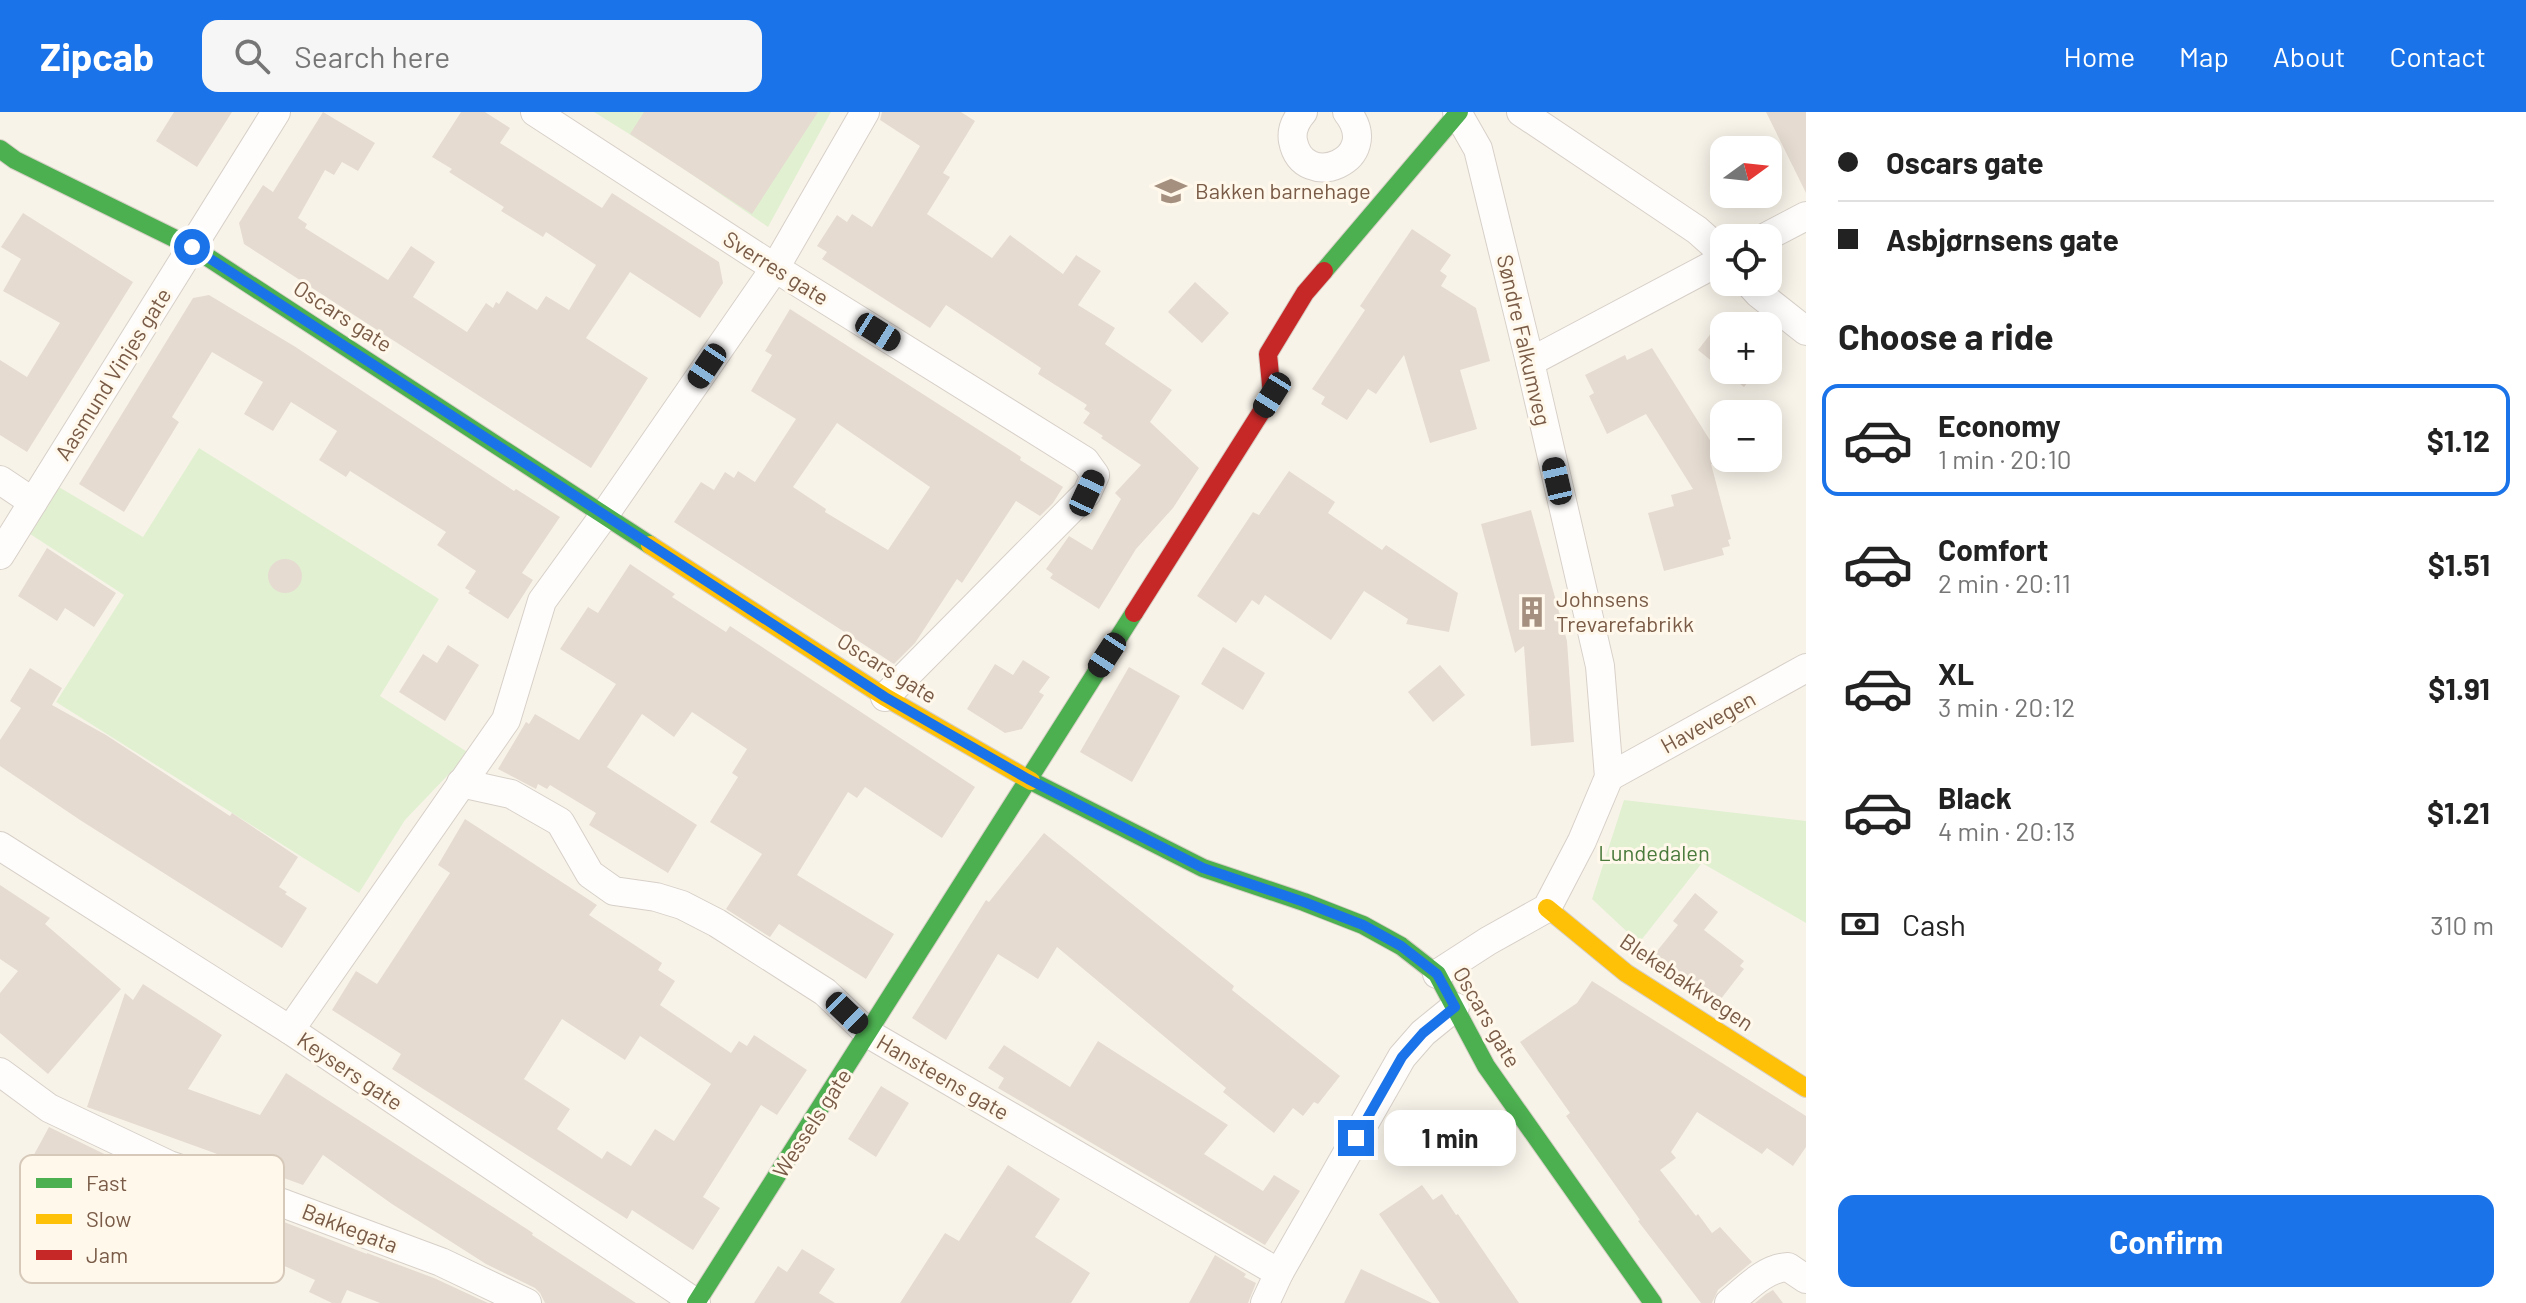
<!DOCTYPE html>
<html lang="en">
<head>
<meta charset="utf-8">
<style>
  :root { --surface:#fff; --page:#f6f6f6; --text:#222; --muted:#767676; --line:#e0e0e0; --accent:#1a73e8 }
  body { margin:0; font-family:Barlow,sans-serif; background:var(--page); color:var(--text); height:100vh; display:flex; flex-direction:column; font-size:30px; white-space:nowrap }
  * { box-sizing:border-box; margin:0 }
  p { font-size:26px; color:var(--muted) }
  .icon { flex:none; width:44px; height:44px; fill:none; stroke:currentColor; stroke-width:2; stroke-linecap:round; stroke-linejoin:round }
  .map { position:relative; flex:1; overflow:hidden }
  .side { display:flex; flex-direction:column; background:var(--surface); width:720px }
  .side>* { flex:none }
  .hud { display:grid; align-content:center; height:176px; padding:0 32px; background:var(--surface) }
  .needle { width:52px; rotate:75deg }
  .buttons { position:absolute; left:1710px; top:24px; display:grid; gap:16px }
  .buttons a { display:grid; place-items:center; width:72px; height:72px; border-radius:16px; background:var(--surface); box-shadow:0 4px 20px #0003; font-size:40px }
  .end { position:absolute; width:36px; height:36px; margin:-18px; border:10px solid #1a73e8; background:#fff; box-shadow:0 0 0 4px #fff }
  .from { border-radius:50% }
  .bubble { position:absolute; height:56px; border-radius:16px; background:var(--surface); box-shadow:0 4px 20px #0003; font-size:26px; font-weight:700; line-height:56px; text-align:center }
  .car { position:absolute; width:24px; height:48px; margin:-24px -12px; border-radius:10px; box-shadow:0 0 6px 2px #0007; background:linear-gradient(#222 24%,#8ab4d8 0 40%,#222 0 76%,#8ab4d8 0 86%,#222 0) }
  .hud b { display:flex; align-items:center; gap:28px; height:76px; font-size:30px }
  .hud b+b { border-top:2px solid var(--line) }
  .hud i { width:20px; height:20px; background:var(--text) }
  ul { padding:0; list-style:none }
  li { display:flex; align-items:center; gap:24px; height:112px; margin:0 16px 12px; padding:0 16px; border:4px solid transparent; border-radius:16px }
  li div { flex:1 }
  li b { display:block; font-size:30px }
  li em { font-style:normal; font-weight:700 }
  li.selected { border-color:var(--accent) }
  li>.icon { width:72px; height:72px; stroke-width:1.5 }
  h2 { padding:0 32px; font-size:36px; line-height:96px }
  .pay { display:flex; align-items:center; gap:20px; height:88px; padding:0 32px; font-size:30px }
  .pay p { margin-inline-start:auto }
  .action { display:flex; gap:16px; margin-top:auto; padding:16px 32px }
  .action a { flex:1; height:92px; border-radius:16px; background:var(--accent); color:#fff; font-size:32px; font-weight:700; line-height:92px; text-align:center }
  header { display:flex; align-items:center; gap:48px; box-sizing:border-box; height:112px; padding:0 40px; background:var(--accent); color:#fff }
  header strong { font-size:38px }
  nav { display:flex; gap:44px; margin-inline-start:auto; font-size:28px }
  .search { width:560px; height:72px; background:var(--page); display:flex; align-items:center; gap:20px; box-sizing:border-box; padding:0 28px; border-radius:16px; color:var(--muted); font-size:30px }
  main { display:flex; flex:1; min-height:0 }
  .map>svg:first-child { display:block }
</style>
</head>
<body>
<header>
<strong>Zipcab</strong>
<div class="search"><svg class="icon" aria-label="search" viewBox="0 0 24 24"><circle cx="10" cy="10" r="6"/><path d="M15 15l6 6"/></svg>Search here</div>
<nav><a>Home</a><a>Map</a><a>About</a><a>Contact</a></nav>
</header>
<main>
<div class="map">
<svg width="1806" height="1191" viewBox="0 0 1806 1191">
  <rect width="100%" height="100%" fill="#f8f3e9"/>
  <g fill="#e2f0d2">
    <polygon points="594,0 831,0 768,115 674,50"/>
    <polygon points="199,336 439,487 380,584 469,641 405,708 359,781 56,590 124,483 30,422 59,375 143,425"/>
    <polygon points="1624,688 1806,709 1806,811 1702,751 1639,831 1592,787"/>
  </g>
  <g fill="#e5dbd1" fill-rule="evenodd">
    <polygon points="174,0 232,0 197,55 156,29"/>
    <polygon points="323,0 375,31 358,59 342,50 334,63 325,58 298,106 307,112 305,116 388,168 411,134 435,150 413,185 467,220 486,191 493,196 496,190 499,192 507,179 537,198 546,184 569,198 596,153 546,120 543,125 501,99 504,95 449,60 452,57 432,45 461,0 485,0 510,16 500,31 602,96 612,81 719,150 723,171 700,206 630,160 586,226 648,266 591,356 244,132 239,111 263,73 273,80"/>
    <polygon points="644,0 818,0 752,102 630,22"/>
    <polygon points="882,0 961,0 975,9 943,61 950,65 927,102 992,146 1010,123 1063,162 1076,143 1101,159 1078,193 1115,216 1105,232 1172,278 1150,310 1199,356 1173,396 1136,437 1099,497 1050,466 1053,462 1046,457 1069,424 1092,438 1121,387 1115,381 1141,353 1101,326 1103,324 1083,311 1090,301 1084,297 1087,293 1038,262 1041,256 946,193 930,216 822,147 827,140 817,134 837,103 847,110 852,102 872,115 920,34 880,8"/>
    <polygon points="1766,0 1806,0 1806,81"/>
    <polygon points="23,101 133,170 27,340 0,323 0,248 27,265 60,211 3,179 21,147 1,135"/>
    <polygon points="1412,117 1451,143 1440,159 1447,164 1441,174 1476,196 1490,249 1460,258 1477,317 1430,331 1404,243 1376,282 1368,277 1347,308 1321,292 1325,285 1312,277 1365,198 1360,194"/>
    <polygon points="1195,170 1229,201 1202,231 1168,200"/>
    <polygon points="209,183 294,234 514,379 516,377 560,405 522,461 533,468 508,507 468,481 470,479 465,476 476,459 437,433 446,420 350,359 346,365 319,348 337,319 291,290 273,319 244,302 263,270 212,240 172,305 179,310 124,400 79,372 193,186"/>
    <path d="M790 197 1021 345 1020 348 1063 375 1053 391 1040 404 1016 389 962 471 957 467 915 531 894 552 674 410 701 370 714 378 725 360 734 366 738 359 755 370 796 307 751 279 772 243 765 239ZM837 311 930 375 888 438 825 400 826 397 793 375Z"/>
    <polygon points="1727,201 1743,214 1724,214 1724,258 1757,258 1744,275 1698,238"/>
    <polygon points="1652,236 1713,333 1718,350 1711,352 1731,427 1728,428 1730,434 1722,436 1724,443 1664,459 1648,401 1674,394 1671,383 1693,377 1646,302 1607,322 1589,284 1594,281 1585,263 1625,243 1627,248"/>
    <polygon points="1289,359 1335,390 1328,401 1382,438 1386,433 1458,481 1449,520 1406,512 1408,507 1364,479 1331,528 1265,483 1259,493 1252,488 1236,511 1197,484 1253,400 1259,403"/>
    <polygon points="1531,398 1567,529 1574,630 1531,634 1524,534 1515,541 1481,412"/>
    <polygon points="47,436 116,481 94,515 65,496 57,509 18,484"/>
    <circle cx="285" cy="464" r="17"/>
    <polygon points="630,452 675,482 672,485 726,520 730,514 975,675 942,726 865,675 857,686 848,680 797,763 894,822 866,867 779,812 770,825 726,797 762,742 710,710 738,665 732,661 747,637 692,600 674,625 642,602 607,655 697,713 668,761 589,713 596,701 550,673 547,677 538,672 536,677 498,657 526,610 529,612 535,602 579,628 616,572 560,537 588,495 598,501"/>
    <polygon points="448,533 479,553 445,609 399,580 423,542 437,551"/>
    <polygon points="1223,535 1265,561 1243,598 1201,572"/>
    <polygon points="1023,548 1050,565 1039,580 1044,583 1022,617 1005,621 967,597 995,552 1013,563"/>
    <polygon points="1440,553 1465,583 1433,610 1408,580"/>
    <polygon points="1129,555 1180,584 1132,670 1080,640"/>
    <polygon points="30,556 62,576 52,593 106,623 230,704 232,701 298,745 279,775 287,780 285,782 307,796 282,836 80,708 0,654 0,628 21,596 10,589"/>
    <path d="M465 707 597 793 589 803 662 851 658 858 675 869 660 893 731 941 739 929 747 934 754 923 807 958 777 1003 761 993 703 1085 720 1096 693 1138 632 1098 627 1107 392 957 401 942 332 898 356 859 377 872 450 761 438 753ZM562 907 625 948 640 924 711 972 674 1029 655 1017 631 1054 607 1039 602 1047 557 1017 570 997 524 967Z"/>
    <polygon points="1044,721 1234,874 1232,878 1340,964 1318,992 1314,990 1303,1004 1293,996 1274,1021 1223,980 1226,976 1057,835 1038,867 998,842 946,928 912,906 986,788 989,790"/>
    <polygon points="0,773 50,806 45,812 121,877 48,962 0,921 0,881 18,859 0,847"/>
    <polygon points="1695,781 1718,800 1704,818 1744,849 1740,854 1744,857 1717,892 1649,849 1678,813 1673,809"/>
    <polygon points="1592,869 1806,1004 1806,1035 1793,1054 1767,1036 1762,1042 1697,1000 1671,1040 1676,1046 1660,1058 1696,1104 1698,1102 1712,1121 1720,1115 1752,1150 1718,1178 1712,1191 1701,1191 1638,1109 1640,1108 1566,1004 1570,1001 1520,930 1577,891"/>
    <polygon points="143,872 222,923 188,977 260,1003 286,961 533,1121 532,1123 636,1191 545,1191 540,1181 535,1176 486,1152 392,1092 323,1043 303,1073 87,995 125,881 133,888"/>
    <polygon points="1098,929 1228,1013 1204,1042 1263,1079 1274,1063 1300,1079 1265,1133 998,976 1004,966 988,956 1004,933 1070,975"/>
    <polygon points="881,974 909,991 876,1045 848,1027"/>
    <polygon points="49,1015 217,1097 216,1099 262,1119 247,1154 73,1077 74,1074 30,1050"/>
    <polygon points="1008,1053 1060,1087 1035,1125 1090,1161 1071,1191 900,1191 945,1121 959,1129"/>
    <polygon points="1422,1073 1433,1088 1442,1082 1456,1103 1458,1102 1519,1191 1440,1191 1379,1102"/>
    <polygon points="284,1110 367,1142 367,1141 434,1166 488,1191 380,1191 347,1178 341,1191 332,1191 309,1180 315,1168 267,1146"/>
    <polygon points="802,1137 835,1157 819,1181 835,1191 754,1191 778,1154 787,1160"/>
    <polygon points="1215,1143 1246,1162 1244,1165 1256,1171 1248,1191 1189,1191"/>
    <polygon points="1361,1157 1432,1191 1344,1191"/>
    <polygon points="1773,1178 1783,1191 1755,1191 1766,1182"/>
  </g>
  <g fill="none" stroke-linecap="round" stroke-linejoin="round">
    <defs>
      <g id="street">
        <polyline points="535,0 775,156 1085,349 1095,363 1087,381 885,585"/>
        <path d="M1303 0C1296 8 1291 18 1293 29 1303 81 1385 48 1347 0"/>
        <polyline points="1521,0 1697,118 1724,142"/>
        <polyline points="1764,126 1806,104"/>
        <polyline points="1748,170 1759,182 1806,219"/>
        <polyline points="1530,250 1724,147"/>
        <polyline points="0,368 33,390"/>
        <polyline points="0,443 276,0"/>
        <polyline points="1609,665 1806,556"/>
        <polyline points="461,671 511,682 560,710 590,762 614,779 656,785 682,793 717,811 825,880 869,922 1279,1161"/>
        <polyline points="0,734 290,918 696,1191"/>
        <polyline points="1437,862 1488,829 1547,796 1582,729 1609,665 1600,554 1530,250 1478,37 1457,0"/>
        <polyline points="290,918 506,608 542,489 605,402 775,156 865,0"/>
        <polyline points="0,960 49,996 169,1053 285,1092 441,1150 527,1191"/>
        <polyline points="1265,1191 1279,1161 1402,945 1423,921 1455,895"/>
        <path d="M1729 1191C1746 1177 1765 1156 1788 1155L1806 1167"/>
      </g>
      <g id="fast">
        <polyline points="0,37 15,48 192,135 650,433"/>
        <polyline points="1324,159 1459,0"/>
        <polyline points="1031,669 1203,756 1304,790 1363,813 1401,834 1437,862 1486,954 1653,1191"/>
        <polyline points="696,1191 1134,501"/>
      </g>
      <g id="slow">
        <polyline points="650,433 885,585 1031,669"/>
        <polyline points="1547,796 1626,861 1806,976"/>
      </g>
      <polyline id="jam" points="1134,501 1272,283 1268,242 1305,181 1324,159"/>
    </defs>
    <use href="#street" stroke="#d7d0c8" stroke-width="30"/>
    <use href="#fast" stroke="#d7cfc6" stroke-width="20"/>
    <use href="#slow" stroke="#d7cfc6" stroke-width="20"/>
    <use href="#jam" stroke="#d7cfc6" stroke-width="20"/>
    <use href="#street" stroke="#fefdfc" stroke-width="28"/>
    <use href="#fast" stroke="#4caf50" stroke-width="18"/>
    <use href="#slow" stroke="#ffc107" stroke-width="18"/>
    <use href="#jam" stroke="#c62828" stroke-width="18"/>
  </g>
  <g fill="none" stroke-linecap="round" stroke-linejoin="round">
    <polyline stroke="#1a73e8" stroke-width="10" points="192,135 885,585 1028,667 1203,756 1304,790 1363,813 1401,834 1437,862 1455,895 1423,921 1402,945 1356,1026"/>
  </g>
  <defs>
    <symbol id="school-bare" viewBox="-9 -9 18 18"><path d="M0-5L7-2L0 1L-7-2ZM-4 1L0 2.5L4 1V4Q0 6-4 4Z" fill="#a59080" stroke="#fff8eb" stroke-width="2.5" paint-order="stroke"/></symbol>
    <symbol id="building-bare" viewBox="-9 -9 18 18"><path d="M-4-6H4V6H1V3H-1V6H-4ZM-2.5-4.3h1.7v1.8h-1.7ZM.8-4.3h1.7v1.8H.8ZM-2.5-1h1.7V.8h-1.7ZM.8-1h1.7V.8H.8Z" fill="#a59080" stroke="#fff8eb" stroke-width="2.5" paint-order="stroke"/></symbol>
  </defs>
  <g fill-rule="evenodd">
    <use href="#school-bare" x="1149" y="57" width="44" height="44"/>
    <use href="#building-bare" x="1510" y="478" width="44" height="44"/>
  </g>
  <g text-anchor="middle" stroke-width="6" stroke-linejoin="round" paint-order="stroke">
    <g font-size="22" fill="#795b47" stroke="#fff8eb" text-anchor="start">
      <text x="1195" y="87">Bakken barnehage</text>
      <text x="1556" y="495">Johnsens<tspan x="1556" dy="25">Trevarefabrikk</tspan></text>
    </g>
    <g font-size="22" fill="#795b47" stroke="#fff8eb">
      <text transform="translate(776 156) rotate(32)" y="8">Sverres gate</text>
      <text transform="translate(343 204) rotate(33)" y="8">Oscars gate</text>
      <text transform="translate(1524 228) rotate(77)" y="8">Søndre Falkumveg</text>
      <text transform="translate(113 262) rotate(-58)" y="8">Aasmund Vinjes gate</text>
      <text transform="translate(887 556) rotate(32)" y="8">Oscars gate</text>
      <text transform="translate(1708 610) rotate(-29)" y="8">Havevegen</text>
      <text transform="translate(1687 870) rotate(34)" y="8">Blekebakkvegen</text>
      <text transform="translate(1487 905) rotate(60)" y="8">Oscars gate</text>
      <text transform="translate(350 959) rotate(34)" y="8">Keysers gate</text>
      <text transform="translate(943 965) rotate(30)" y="8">Hansteens gate</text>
      <text transform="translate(812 1011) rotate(-57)" y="8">Wessels gate</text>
      <text transform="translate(350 1116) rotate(21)" y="8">Bakkegata</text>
    </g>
    <g font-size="22" fill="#4a7a3c" stroke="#fff8eb">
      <text x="1654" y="749">Lundedalen</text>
    </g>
  </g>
  <rect x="20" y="1043" width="264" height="128" rx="12" fill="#fff8eb" stroke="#d7c9ba" stroke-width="2"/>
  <rect x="36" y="1066" width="36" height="10" fill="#4caf50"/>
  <rect x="36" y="1102" width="36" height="10" fill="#ffc107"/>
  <rect x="36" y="1138" width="36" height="10" fill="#c62828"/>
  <g font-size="22" fill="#795b47">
    <text x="86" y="1079">Fast</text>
    <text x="86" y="1115">Slow</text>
    <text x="86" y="1151">Jam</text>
  </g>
</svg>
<div class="buttons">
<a><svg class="needle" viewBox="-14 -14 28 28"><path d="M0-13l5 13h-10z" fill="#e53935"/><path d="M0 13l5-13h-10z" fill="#767676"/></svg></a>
<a><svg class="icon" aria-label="locate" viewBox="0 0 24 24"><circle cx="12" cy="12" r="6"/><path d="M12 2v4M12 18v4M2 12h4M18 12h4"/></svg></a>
<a>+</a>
<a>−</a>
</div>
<i class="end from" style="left:192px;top:135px"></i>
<i class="end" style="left:1356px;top:1026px"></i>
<div class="bubble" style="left:1384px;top:998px;width:132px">1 min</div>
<i class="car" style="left:878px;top:220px;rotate:122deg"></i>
<i class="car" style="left:707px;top:254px;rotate:214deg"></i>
<i class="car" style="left:1272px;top:283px;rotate:212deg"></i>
<i class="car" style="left:1557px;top:369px;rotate:347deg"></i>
<i class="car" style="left:1087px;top:381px;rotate:25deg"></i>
<i class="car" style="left:1107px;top:543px;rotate:213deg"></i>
<i class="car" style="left:847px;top:901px;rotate:134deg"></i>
</div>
<section class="side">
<div class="hud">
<b><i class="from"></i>Oscars gate</b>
<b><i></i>Asbjørnsens gate</b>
</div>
<h2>Choose a ride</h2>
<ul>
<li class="selected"><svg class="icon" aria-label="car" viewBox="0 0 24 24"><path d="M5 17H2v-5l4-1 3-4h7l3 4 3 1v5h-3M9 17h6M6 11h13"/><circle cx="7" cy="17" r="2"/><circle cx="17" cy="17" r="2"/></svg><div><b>Economy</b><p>1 min · 20:10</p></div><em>$1.12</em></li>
<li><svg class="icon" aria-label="car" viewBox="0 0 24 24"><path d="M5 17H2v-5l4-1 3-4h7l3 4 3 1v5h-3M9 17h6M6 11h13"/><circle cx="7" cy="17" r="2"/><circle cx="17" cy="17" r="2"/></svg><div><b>Comfort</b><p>2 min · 20:11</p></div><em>$1.51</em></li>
<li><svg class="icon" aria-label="car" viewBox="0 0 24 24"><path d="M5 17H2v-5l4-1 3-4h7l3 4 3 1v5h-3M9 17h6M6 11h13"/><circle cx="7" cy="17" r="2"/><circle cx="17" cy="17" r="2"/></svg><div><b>XL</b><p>3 min · 20:12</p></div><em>$1.91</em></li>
<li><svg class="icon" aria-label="car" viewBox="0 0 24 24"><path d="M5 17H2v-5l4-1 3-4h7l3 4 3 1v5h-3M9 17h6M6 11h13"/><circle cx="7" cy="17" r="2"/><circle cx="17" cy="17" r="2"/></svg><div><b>Black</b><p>4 min · 20:13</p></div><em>$1.21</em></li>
</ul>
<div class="pay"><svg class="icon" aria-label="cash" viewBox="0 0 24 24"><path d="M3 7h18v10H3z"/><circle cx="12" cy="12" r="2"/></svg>Cash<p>310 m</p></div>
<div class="action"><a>Confirm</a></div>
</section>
</main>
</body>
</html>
